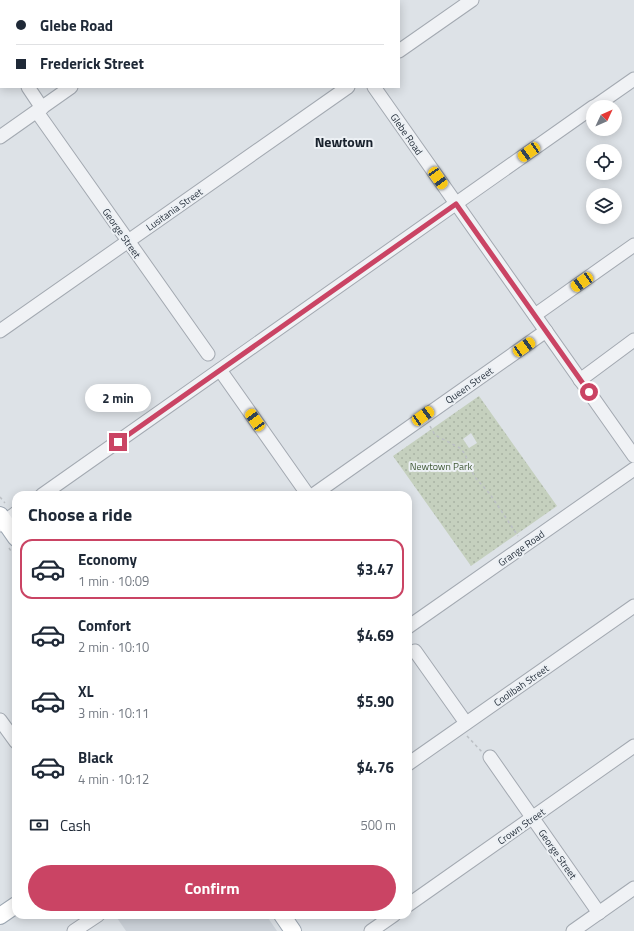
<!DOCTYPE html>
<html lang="en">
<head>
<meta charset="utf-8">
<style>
  :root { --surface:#fff; --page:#f6f6f7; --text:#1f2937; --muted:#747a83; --line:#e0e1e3; --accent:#ca4464 }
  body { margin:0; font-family:"Titillium Web",sans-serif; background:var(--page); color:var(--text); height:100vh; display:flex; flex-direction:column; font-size:15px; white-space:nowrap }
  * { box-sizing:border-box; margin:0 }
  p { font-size:13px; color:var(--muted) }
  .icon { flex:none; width:22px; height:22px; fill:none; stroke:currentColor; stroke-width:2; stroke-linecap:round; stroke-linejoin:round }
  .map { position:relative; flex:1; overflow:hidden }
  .drawer { position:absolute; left:12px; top:491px; width:400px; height:428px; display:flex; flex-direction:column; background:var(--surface); border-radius:12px; box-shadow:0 2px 10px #0003 }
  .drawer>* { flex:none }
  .top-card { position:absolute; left:0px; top:0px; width:400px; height:88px; box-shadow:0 2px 10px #0003; display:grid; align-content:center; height:88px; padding:0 16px; background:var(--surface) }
  .needle { width:26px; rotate:46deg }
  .buttons { position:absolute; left:586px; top:100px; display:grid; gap:8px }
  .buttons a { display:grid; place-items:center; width:36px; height:36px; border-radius:50%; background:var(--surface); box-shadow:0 2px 10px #0003; font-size:20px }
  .end { position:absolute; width:18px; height:18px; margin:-9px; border:5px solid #ca4464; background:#fff; box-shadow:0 0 0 2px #fff }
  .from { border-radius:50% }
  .bubble { position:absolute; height:28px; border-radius:14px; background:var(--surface); box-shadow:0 2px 10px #0003; font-size:13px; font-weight:700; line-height:28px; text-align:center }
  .car { position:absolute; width:12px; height:24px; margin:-12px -6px; border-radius:5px; box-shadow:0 0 3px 1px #0007; background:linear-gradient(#f5c518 24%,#345 0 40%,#f5c518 0 76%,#345 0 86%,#f5c518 0) }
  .top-card b { display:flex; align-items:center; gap:14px; height:38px; font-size:15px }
  .top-card b+b { border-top:1px solid var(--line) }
  .top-card i { width:10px; height:10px; background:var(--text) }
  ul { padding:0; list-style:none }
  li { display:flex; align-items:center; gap:12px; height:60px; margin:0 8px 6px; padding:0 8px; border:2px solid transparent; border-radius:12px }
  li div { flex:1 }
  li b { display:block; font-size:15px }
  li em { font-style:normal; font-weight:700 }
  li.on { border-color:var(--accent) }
  li>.icon { width:36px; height:36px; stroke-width:1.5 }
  h2 { padding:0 16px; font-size:18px; line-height:48px }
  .pay { display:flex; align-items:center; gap:10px; height:44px; padding:0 16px; font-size:15px }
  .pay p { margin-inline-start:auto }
  .primary-button { display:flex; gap:8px; margin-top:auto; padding:8px 16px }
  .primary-button a { flex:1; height:46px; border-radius:24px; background:var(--accent); color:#fff; font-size:16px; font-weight:700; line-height:46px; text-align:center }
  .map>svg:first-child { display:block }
</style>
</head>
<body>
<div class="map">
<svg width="634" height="931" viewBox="0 0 634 931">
  <defs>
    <pattern id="park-dots" width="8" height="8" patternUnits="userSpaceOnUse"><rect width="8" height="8" fill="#c5d0be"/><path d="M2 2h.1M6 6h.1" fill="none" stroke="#a9b3a4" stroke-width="1.8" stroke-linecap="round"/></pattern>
  </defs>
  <rect width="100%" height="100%" fill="#dde2e7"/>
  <polygon fill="#cbd1d8" points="115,915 266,915 277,931 126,931"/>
  <path fill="url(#park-dots)" fill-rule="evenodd" d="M479 396 557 506 471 566 393 456ZM471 433 477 443 469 448 463 439Z"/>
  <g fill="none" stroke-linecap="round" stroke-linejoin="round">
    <defs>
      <g id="minor">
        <polyline points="312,0 313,1"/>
        <polyline points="192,1 194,0"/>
        <polyline points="0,48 1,49"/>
        <polyline points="399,51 472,0"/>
        <polyline points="28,87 42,108"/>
        <polyline points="374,87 634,456"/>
        <polyline points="594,107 634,79"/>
        <polyline points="37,112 208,354"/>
        <polyline points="0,137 71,87"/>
        <polyline points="535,315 634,245"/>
        <polyline points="0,331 348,87"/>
        <polyline points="220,370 308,495"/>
        <polyline points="580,380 634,340"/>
        <polyline points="42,495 593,107"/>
        <polyline points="313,495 546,331"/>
        <polyline points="0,525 16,513"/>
        <polyline points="408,627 634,469"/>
        <polyline points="415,651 466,723"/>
        <polyline points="0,720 16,742"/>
        <polyline points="490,757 599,913"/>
        <polyline points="408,764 634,606"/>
        <polyline points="408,905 634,746"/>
        <polyline points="74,931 98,915"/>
        <polyline points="371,931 394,915"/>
        <polyline points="573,931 634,888"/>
      </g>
      <g id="major">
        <polyline points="0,515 16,538"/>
        <polyline points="282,915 293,931"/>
        <polyline points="0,916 16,905"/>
      </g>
    </defs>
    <use href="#minor" stroke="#a3a9b1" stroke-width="15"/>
    <use href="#major" stroke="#9da7b2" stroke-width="18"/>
    <g stroke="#bcc0c5" stroke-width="1.5" stroke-dasharray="3 3" stroke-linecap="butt">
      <polyline points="430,426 435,435 460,448 465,454 474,476 490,494 518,536"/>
      <polyline points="0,497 5,503"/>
      <polyline points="9,548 16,558"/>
      <polyline points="467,736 482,752"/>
    </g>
    <use href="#minor" stroke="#f0f2f5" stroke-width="13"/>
    <use href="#major" stroke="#fff" stroke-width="16"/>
  </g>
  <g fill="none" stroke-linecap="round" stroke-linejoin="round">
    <polyline stroke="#ca4464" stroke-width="5" points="118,442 456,204 589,392"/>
  </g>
  <g text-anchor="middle" stroke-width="4" stroke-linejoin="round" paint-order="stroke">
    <g font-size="10" fill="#27313d" stroke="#ecf0f4">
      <text transform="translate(407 134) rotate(55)" y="4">Glebe Road</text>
      <text transform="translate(174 209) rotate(-35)" y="4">Lusitania Street</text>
      <text transform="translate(122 233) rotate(55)" y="4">George Street</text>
      <text transform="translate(469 385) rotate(-35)" y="4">Queen Street</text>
      <text transform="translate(521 548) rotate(-35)" y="4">Grange Road</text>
      <text transform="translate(521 685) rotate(-35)" y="4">Coolibah Street</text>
      <text transform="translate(521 826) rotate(-35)" y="4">Crown Street</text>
      <text transform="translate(558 854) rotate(55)" y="4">George Street</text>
    </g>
    <g font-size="10" fill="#3f5835" stroke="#ecf0f4">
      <text x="441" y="470">Newtown Park</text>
    </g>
    <g font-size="14" font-weight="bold" fill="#19222d" stroke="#ecf0f4">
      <text x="344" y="147">Newtown</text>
    </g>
  </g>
</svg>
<div class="buttons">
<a><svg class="needle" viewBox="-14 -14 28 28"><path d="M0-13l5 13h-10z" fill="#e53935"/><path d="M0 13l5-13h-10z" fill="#747a83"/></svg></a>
<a><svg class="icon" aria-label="locate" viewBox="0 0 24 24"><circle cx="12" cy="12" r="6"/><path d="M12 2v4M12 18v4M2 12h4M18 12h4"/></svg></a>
<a><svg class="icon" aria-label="layers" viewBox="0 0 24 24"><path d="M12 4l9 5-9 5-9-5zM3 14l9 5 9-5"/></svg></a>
</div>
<i class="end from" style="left:589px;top:392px"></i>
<i class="end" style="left:118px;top:442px"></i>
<div class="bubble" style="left:85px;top:384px;width:66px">2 min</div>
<i class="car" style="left:529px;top:152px;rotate:235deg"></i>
<i class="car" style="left:438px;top:178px;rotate:145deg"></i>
<i class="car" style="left:582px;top:282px;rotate:235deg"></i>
<i class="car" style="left:524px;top:347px;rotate:55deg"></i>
<i class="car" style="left:423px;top:416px;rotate:55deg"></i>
<i class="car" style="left:255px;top:420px;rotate:325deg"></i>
<div class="top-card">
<b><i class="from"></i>Glebe Road</b>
<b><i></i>Frederick Street</b>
</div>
<section class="drawer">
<h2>Choose a ride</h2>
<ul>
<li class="on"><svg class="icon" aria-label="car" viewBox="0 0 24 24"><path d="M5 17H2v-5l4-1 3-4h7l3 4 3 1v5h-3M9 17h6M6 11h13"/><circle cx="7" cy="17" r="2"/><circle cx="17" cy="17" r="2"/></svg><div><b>Economy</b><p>1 min · 10:09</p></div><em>$3.47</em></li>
<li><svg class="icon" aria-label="car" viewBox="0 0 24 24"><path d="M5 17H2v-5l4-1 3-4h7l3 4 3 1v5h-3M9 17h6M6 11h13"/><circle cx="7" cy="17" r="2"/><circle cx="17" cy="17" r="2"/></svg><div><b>Comfort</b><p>2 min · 10:10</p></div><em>$4.69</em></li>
<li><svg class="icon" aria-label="car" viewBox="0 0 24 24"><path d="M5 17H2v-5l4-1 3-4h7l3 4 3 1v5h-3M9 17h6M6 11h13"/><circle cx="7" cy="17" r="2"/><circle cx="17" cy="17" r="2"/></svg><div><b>XL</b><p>3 min · 10:11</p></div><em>$5.90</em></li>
<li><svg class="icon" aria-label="car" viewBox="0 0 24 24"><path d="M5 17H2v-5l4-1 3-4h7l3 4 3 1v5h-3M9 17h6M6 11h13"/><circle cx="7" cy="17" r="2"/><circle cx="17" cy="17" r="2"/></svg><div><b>Black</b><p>4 min · 10:12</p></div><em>$4.76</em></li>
</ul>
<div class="pay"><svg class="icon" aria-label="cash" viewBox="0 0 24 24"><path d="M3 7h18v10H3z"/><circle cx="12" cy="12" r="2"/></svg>Cash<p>500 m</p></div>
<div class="primary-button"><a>Confirm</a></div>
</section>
</div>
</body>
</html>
